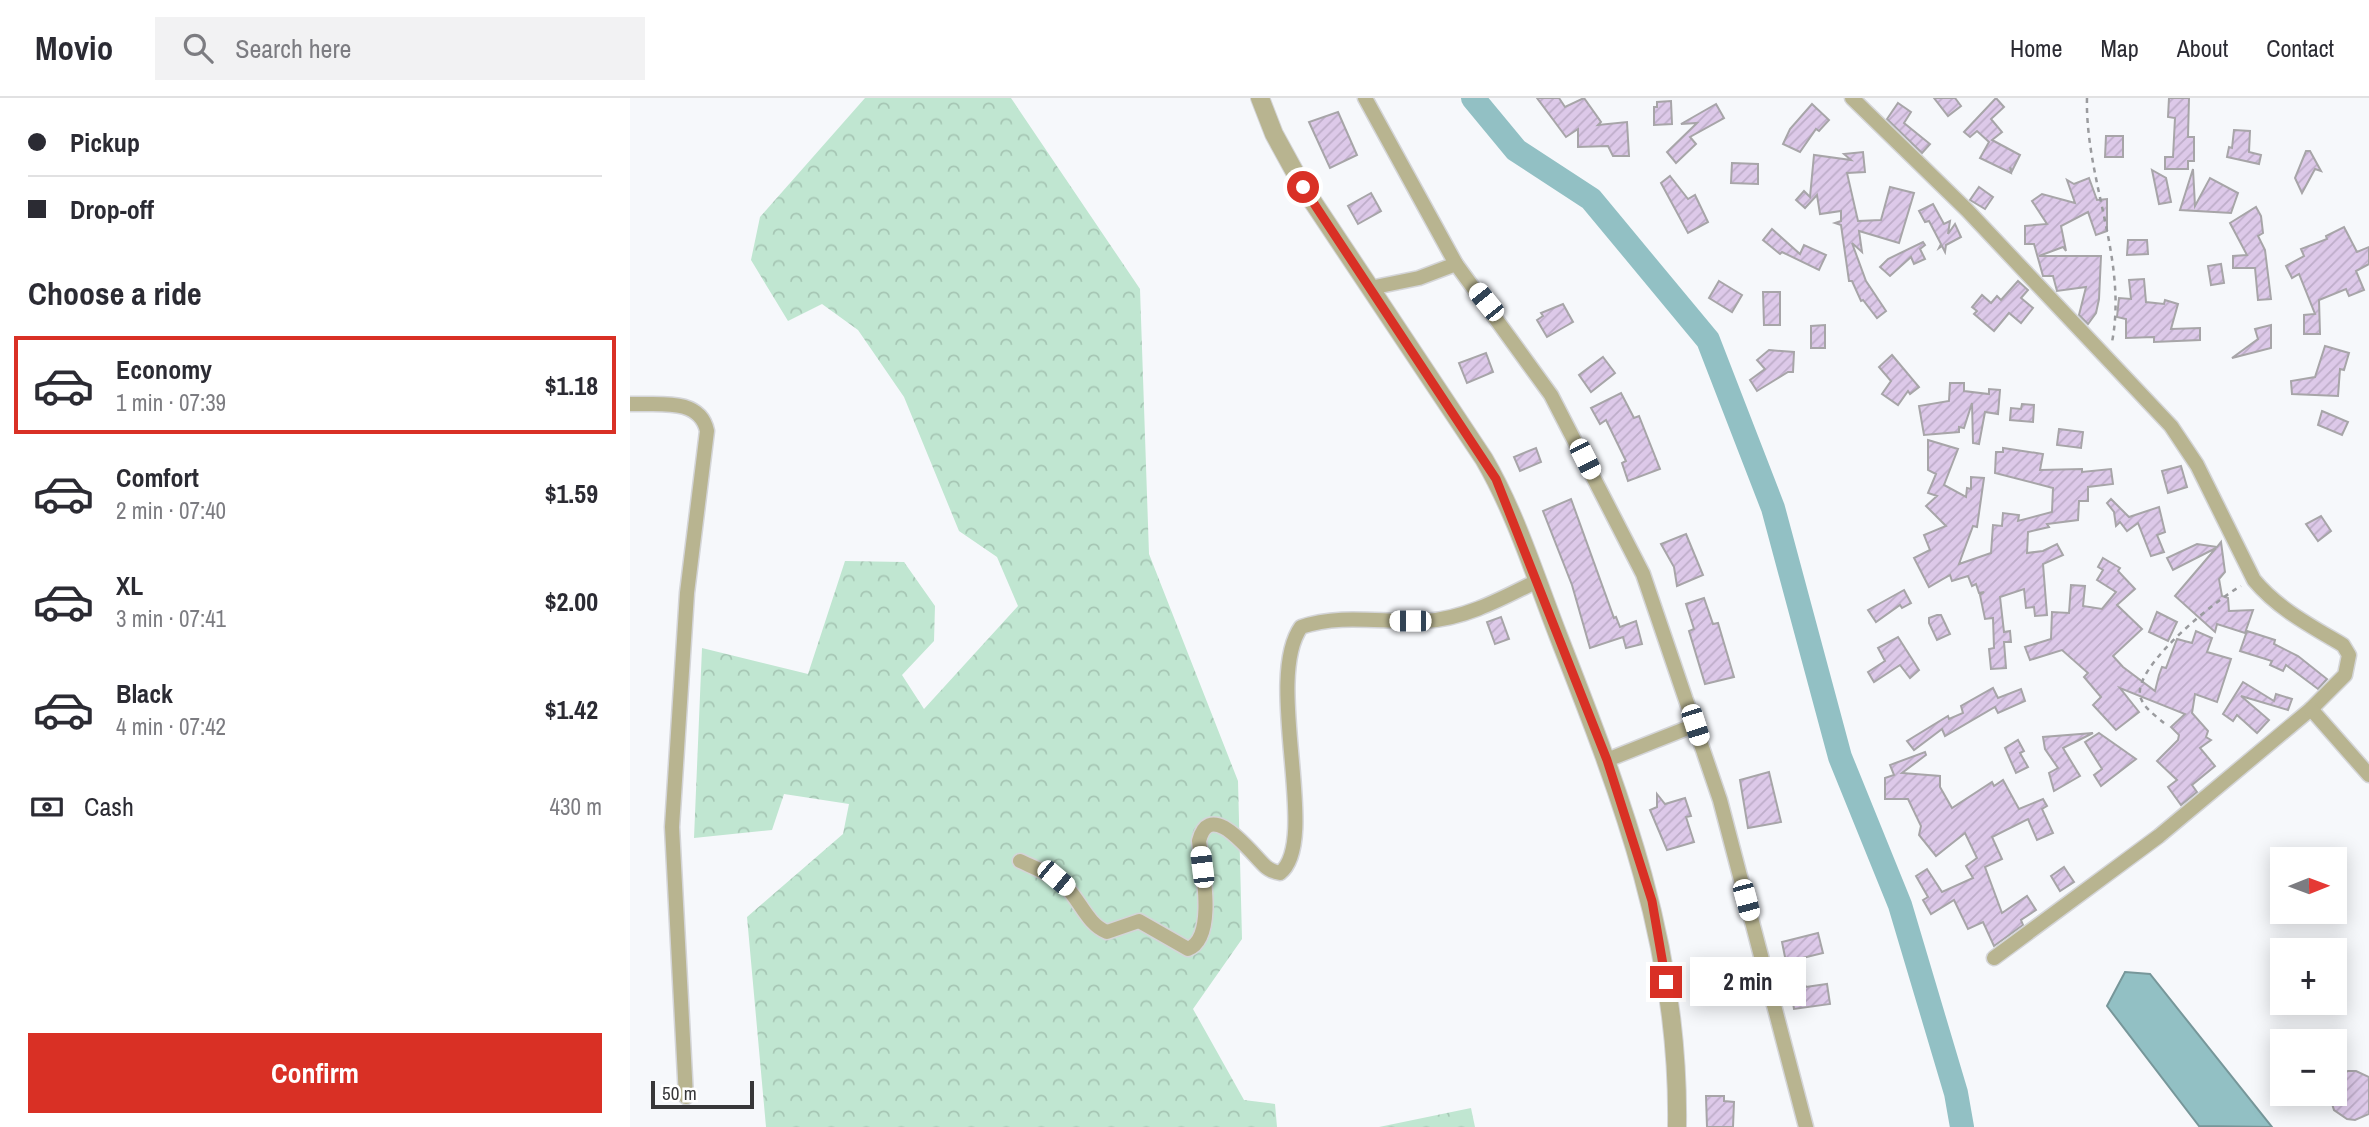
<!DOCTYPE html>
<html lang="en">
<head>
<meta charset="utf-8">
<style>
  :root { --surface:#fff; --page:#f2f2f3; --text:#2b2b33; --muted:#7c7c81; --line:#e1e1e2; --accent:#d93025 }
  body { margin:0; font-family:"Archivo Narrow",sans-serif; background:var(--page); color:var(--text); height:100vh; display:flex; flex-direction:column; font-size:26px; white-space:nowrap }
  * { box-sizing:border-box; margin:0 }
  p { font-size:23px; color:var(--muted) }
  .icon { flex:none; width:38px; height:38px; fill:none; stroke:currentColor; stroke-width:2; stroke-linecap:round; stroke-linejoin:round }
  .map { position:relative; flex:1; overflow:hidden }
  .details { display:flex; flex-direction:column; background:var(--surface); width:630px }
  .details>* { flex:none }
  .banner { display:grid; align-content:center; height:154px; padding:0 28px; background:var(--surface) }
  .needle { width:46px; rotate:89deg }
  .tools { position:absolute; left:1640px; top:749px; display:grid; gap:14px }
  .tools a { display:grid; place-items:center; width:77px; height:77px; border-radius:0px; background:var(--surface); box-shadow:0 4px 18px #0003; font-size:35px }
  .scale { position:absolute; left:21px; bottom:18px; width:103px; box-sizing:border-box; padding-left:7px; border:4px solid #373739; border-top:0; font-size:19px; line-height:24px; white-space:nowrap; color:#373739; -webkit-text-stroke:5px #fff; paint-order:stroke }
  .end { position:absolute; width:32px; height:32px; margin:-16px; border:9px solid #d93025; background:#fff; box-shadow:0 0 0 4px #fff }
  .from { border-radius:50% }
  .bubble { position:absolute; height:49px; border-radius:0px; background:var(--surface); box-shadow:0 4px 18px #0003; font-size:23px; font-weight:700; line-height:49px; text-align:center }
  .car { position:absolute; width:21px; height:42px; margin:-21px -10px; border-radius:9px; box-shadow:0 0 5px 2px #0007; background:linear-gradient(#fff 24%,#345 0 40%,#fff 0 76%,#345 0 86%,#fff 0) }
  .banner b { display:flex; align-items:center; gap:24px; height:66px; font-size:26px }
  .banner b+b { border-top:2px solid var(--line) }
  .banner i { width:18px; height:18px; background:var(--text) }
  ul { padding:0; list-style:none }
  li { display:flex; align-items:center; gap:21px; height:98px; margin:0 14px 10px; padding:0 14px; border:4px solid transparent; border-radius:0px }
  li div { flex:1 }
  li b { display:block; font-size:26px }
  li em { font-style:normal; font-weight:700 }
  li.on { border-color:var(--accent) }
  li>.icon { width:63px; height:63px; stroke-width:1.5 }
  h2 { padding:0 28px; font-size:32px; line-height:84px }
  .pay { display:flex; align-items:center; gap:18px; height:77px; padding:0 28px; font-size:26px }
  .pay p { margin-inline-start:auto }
  .cta { display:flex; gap:14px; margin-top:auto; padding:14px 28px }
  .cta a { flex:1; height:80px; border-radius:0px; background:var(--accent); color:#fff; font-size:28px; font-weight:700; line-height:80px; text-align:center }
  header { display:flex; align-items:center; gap:42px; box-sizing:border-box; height:98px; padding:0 35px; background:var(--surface); border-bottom:2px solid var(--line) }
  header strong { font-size:33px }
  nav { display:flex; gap:38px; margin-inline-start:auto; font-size:24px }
  .search { width:490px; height:63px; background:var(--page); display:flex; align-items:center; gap:18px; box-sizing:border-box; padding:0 24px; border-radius:0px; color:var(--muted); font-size:26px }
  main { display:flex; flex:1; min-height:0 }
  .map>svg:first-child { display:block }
</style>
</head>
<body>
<header>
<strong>Movio</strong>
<div class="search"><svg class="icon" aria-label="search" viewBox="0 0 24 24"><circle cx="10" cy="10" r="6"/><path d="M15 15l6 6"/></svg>Search here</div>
<nav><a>Home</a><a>Map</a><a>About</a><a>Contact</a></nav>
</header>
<main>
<section class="details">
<div class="banner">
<b><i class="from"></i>Pickup</b>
<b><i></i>Drop-off</b>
</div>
<h2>Choose a ride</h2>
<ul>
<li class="on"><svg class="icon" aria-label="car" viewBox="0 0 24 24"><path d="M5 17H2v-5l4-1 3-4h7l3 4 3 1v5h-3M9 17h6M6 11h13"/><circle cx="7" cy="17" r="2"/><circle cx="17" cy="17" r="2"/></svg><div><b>Economy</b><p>1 min · 07:39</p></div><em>$1.18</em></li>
<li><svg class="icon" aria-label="car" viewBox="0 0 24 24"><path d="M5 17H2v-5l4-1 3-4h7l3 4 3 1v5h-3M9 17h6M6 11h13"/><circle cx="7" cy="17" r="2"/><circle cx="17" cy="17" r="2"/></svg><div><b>Comfort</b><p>2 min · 07:40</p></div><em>$1.59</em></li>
<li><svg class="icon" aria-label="car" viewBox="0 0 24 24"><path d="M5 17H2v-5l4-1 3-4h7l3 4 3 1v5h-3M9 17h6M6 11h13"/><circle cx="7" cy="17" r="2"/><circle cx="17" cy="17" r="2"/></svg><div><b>XL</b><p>3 min · 07:41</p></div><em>$2.00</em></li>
<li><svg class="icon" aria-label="car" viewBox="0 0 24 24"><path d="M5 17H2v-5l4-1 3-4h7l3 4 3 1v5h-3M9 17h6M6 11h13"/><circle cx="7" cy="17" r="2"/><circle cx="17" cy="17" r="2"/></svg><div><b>Black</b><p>4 min · 07:42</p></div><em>$1.42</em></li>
</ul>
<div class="pay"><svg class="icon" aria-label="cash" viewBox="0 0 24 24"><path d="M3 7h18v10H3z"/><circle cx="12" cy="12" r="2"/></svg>Cash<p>430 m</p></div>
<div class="cta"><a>Confirm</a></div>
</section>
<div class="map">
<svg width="1739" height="1029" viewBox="0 0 1739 1029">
  <defs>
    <pattern id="forest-crowns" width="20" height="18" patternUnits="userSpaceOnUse" patternTransform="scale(1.75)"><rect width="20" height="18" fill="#c0e6d1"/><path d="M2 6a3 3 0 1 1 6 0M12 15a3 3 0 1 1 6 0" fill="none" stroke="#a6c6b4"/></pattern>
    <pattern id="building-hatch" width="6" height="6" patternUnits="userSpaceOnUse" patternTransform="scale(1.75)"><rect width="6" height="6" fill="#ddc9e9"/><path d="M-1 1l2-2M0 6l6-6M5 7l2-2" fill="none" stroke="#beadc9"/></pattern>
  </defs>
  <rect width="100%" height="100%" fill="#f6f8fb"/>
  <g fill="url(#forest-crowns)">
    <polygon points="235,0 381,0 510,191 519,456 608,683 612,841 563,911 614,1002 645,1006 647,1029 136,1029 117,819 213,736 219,706 154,696 142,732 64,740 72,550 178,576 215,463 274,464 305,508 304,543 272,577 294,611 388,508 367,459 329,433 274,299 228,232 192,206 158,223 121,162 130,119"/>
    <polygon points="841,1010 845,1029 749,1029"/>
  </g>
  <polygon fill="#92c0c4" stroke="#77979a" stroke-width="2" points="1495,874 1520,876 1642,1029 1569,1028 1477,908"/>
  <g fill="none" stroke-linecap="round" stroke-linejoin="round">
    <polyline stroke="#92c0c4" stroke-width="24" points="843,0 886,52 961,101 1078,242 1143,410 1210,659 1270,807 1326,995 1332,1029"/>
  </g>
  <g fill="url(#building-hatch)" stroke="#a7a5a8" stroke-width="2">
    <polygon points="907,0 929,0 935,9 954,0 971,24 968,27 997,24 999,58 983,58 978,48 948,49 948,31 936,39"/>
    <polygon points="1304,0 1325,0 1331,8 1318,18"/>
    <polygon points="1366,0 1374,9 1361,21 1372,34 1362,42 1390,57 1382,73 1380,69 1381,75 1350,60 1359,44 1347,33 1340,39 1334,34"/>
    <polygon points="1539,0 1559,0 1558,39 1564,39 1564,63 1558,63 1558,71 1535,71 1535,59 1543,59 1545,20 1538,19"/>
    <polygon points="1041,3 1042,26 1024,27 1024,9 1027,9 1027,4"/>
    <polygon points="1268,5 1281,14 1274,25 1300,46 1292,55 1257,21"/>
    <polygon points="1086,6 1094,20 1060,39 1066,46 1046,65 1037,54 1067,25 1051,26"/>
    <polygon points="1182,6 1199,22 1189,33 1186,31 1170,54 1153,46 1160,31"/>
    <polygon points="708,14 727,57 700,70 679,24"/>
    <polygon points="1604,32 1620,33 1619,54 1631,57 1629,66 1597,59 1599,49 1602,50"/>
    <polygon points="1476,38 1493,38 1493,59 1475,59"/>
    <polygon points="1676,53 1680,53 1691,73 1685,71 1672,95 1665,80"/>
    <polygon points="1233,54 1235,74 1217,75 1228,123 1251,122 1260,89 1284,95 1269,145 1229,133 1232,154 1222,145 1236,183 1256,213 1247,220 1233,202 1231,203 1222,183 1219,183 1211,127 1205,125 1211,123 1211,113 1190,116 1187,97 1175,110 1166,102 1174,93 1180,99 1184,57 1221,62 1214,56"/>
    <polygon points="1102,65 1128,66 1128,86 1101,85"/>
    <polygon points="1563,71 1565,108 1580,80 1608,95 1601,115 1550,112"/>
    <polygon points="1522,72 1536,80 1541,104 1529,106"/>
    <polygon points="1040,78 1058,101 1065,97 1078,124 1058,135 1031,85"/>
    <polygon points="1459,80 1467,102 1477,101 1477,133 1466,137 1458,114 1431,128 1436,153 1433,149 1409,158 1471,158 1469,201 1466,215 1458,226 1449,217 1456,189 1427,193 1423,178 1413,178 1404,146 1395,146 1395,128 1417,126 1402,103 1412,96 1445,105 1437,82 1444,86"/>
    <polygon points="1349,89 1363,99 1355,111 1340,102"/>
    <polygon points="741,95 751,113 728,126 718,108"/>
    <polygon points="1303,106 1314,126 1320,123 1318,136 1325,126 1331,139 1316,147 1315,154 1312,148 1309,150 1311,146 1299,123 1295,124 1289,113"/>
    <polygon points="1626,109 1631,118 1633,135 1628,138 1635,152 1641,201 1628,202 1625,170 1603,170 1603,158 1617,157 1600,125"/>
    <polygon points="1714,129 1727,154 1739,149 1739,166 1726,173 1734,192 1719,198 1716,191 1689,202 1690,236 1674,236 1674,217 1685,216 1669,176 1662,180 1656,168 1674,158 1671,151 1697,141 1696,138"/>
    <polygon points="1142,131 1170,156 1174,147 1196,157 1189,172 1152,154 1150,156 1133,142"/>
    <polygon points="1498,142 1517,142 1518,156 1497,157"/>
    <polygon points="1293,144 1295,147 1290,151 1295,161 1284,166 1281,159 1260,178 1250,169 1258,161"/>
    <polygon points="1591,166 1594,185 1581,187 1578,168"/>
    <polygon points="1514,181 1516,204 1534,206 1535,202 1548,206 1541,231 1570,230 1570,242 1524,244 1524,239 1496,240 1496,221 1487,219 1489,200 1501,201 1499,182"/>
    <polygon points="1089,183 1112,197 1102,214 1079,200"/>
    <polygon points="1388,183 1398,192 1391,200 1403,210 1391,225 1379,215 1364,233 1344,216 1347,213 1342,209 1352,197 1361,205 1367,198 1371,202"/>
    <polygon points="1133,194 1150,194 1150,227 1134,227"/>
    <polygon points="933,206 943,224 917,239 907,222 913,218 911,215"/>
    <polygon points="1195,227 1195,250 1181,250 1181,228"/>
    <polygon points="1641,227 1641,250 1602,260 1628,241 1625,231"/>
    <polygon points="1695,248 1719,255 1714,272 1710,271 1708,298 1662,296 1661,283 1685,279"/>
    <polygon points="1139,252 1164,254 1163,274 1158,274 1127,293 1120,282 1135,271 1127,262"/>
    <polygon points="856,255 863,274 837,285 829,265"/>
    <polygon points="1262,257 1289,289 1280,296 1278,293 1268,307 1252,296 1261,283 1249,269"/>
    <polygon points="973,259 985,275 961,294 949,277"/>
    <polygon points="1320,285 1334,285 1334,293 1359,296 1359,291 1370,292 1368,316 1355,314 1349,346 1343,345 1342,305 1334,330 1329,329 1329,334 1294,337 1289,308 1319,303"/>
    <polygon points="991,295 1004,320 1009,318 1030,371 998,383 992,365 996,363 976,322 970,326 961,310"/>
    <polygon points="1392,306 1404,307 1403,324 1380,322 1381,310 1391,311"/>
    <polygon points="1692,313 1718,324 1712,337 1688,327"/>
    <polygon points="1429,331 1453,334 1451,350 1427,347"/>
    <polygon points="1298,342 1328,351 1314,387 1336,399 1337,390 1341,391 1341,379 1354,380 1347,429 1343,428 1329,466 1361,455 1363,427 1372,428 1373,415 1389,417 1388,423 1422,414 1423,390 1365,375 1366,354 1373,354 1373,350 1413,356 1410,372 1452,371 1452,374 1481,371 1483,386 1458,389 1458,403 1449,403 1448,422 1417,426 1419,429 1398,434 1397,455 1413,453 1427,446 1433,457 1413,466 1417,517 1405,518 1404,509 1396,510 1394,491 1370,499 1374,534 1380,533 1381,544 1374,544 1376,570 1361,571 1359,551 1364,550 1363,520 1355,521 1350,497 1354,494 1349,495 1346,486 1342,488 1338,478 1322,483 1320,477 1299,489 1284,460 1300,452 1294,437 1316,428 1296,408 1307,398 1298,395 1306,376 1298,372"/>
    <polygon points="906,350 911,364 890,373 884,359"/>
    <polygon points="1551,368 1557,389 1538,395 1532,373"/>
    <polygon points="941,401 984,520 986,519 990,529 1006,523 1012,546 996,550 993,539 960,550 942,487 913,413"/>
    <polygon points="1481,401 1499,419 1529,409 1535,434 1527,437 1534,454 1521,458 1508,425 1497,433 1490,424 1486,428 1484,414 1477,405"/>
    <polygon points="1691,418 1701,433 1688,443 1676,426"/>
    <polygon points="1056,436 1073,477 1047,488 1044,469 1031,446"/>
    <polygon points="1591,444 1595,474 1589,481 1592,498 1598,500 1599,513 1623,512 1615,535 1587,526 1585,534 1545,498 1586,450 1543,472 1537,460 1567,446 1587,449"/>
    <polygon points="1473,460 1490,470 1488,473 1505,491 1487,507 1512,531 1483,558 1493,569 1525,593 1529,577 1532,569 1536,570 1547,541 1562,545 1566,533 1582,540 1577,554 1601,561 1587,604 1565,596 1562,615 1578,633 1576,639 1581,642 1570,650 1585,668 1562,687 1567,694 1551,707 1538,689 1547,682 1527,663 1548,642 1549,637 1541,629 1555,616 1490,590 1509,614 1486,632 1463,607 1471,599 1454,579 1458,575 1432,552 1400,562 1395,549 1421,541 1422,514 1439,515 1441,487 1455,488 1453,508 1472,511 1486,494 1467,482 1473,472 1468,469"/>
    <polygon points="1274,492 1281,505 1272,510 1270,507 1246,524 1238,512"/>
    <polygon points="1074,500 1083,526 1088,525 1104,579 1075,586 1059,533 1064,531 1056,506"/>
    <polygon points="1527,514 1547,524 1538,543 1519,534"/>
    <polygon points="1307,517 1311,517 1320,536 1307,542 1299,525 1299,520"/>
    <polygon points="871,519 879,541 865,546 857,524"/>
    <polygon points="1617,533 1645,542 1644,546 1668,558 1697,581 1688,591 1656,567 1653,573 1640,567 1642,563 1610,553"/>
    <polygon points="1268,539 1289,572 1280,580 1270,567 1244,584 1238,574 1255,563 1248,550"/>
    <polygon points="1613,584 1644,603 1646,596 1662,601 1658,612 1611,598 1639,622 1627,635 1607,617 1603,623 1593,616"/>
    <polygon points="1363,590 1368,600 1391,591 1395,603 1368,615 1365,609 1315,638 1312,631 1284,652 1277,643 1318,618 1319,621 1333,615 1331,608"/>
    <polygon points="1463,635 1433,650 1450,678 1424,693 1419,675 1428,670 1415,651 1413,639"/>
    <polygon points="1469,635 1506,661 1471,688 1464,677 1472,671 1455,644"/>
    <polygon points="1388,642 1394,653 1390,655 1398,669 1386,675 1375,650"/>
    <polygon points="1295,654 1296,657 1272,675 1310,678 1310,689 1322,710 1362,684 1364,688 1373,682 1389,711 1413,701 1417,708 1412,711 1423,735 1407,742 1398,721 1362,739 1372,761 1355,769 1372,815 1397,798 1406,812 1391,822 1393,827 1364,848 1353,824 1338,831 1324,802 1301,816 1293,802 1298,799 1286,778 1297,771 1312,794 1343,780 1336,768 1347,760 1335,735 1306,758 1289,737 1291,728 1278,701 1255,701 1255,680 1264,677 1260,667"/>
    <polygon points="1139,674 1151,724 1118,730 1110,682"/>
    <polygon points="1027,696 1035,706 1055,700 1061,718 1056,719 1064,744 1037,752 1020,712 1027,709"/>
    <polygon points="1434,769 1444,784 1430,793 1421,778"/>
    <polygon points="1188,835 1193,855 1156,864 1152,844"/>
    <polygon points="1166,868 1176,889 1197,886 1200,906 1164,911 1161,893 1167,892 1161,870"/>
    <polygon points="1093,874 1096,894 1066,899 1063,878"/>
    <polygon points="1718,973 1726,973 1739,979 1739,1016 1725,1022 1717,1021 1704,1012 1699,996 1704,996 1704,981"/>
    <polygon points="1076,998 1094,998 1094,1003 1104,1004 1103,1029 1077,1029"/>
  </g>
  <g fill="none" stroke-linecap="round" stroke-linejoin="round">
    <defs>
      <g id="minor">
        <polyline points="735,0 826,166 921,297 1013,476 1090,702 1176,1029"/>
        <path d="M1222 0 1337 112 1541 328 1567 367 1624 482C1648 511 1681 528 1713 547L1719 557 1715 577 1681 611 1529 738 1364 860"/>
        <polyline points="740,190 789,180 826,166"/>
        <path d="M0 306C28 307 70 299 77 333L57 495 42 729 56 999"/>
        <polyline points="1681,611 1739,677"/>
        <polyline points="977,662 1065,627"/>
        <path d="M390 763C407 771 427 778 439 792 452 807 459 827 477 834L509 823 558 851C587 840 572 769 569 743 580 699 621 755 635 768 639 772 645 774 650 775 691 743 633 583 671 529 711 515 754 525 795 523 835 521 873 500 907 483"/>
      </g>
      <path id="tertiary" d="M630 0 644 36 673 89 854 361C886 416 905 478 928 537 992 700 1050 850 1047 1029"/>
    </defs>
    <use href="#minor" stroke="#d4d5d8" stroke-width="17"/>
    <use href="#tertiary" stroke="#d4d5d8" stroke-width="20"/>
    <g stroke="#9a9b9e" stroke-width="2.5" stroke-dasharray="5 5" stroke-linecap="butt">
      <path d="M1457 0C1455 81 1498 162 1482 244"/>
      <path d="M1534 625C1526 618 1512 609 1510 597 1505 567 1587 501 1611 488"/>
    </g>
    <use href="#minor" stroke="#b8b490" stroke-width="14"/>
    <use href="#tertiary" stroke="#b8b490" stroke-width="18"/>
  </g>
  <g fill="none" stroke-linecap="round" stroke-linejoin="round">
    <polyline stroke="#d93025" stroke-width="9" points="673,89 866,381 977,662 1022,803 1036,884"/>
  </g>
</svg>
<div class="tools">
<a><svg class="needle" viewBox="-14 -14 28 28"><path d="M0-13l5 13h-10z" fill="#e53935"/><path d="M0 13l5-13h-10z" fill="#7c7c81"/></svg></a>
<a>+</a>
<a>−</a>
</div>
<div class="scale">50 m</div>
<i class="end from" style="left:673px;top:89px"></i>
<i class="end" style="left:1036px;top:884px"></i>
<div class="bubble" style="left:1060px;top:859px;width:116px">2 min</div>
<i class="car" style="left:856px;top:204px;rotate:321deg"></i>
<i class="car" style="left:955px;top:361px;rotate:153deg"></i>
<i class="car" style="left:780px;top:523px;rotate:270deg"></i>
<i class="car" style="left:1065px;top:627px;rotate:162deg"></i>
<i class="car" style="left:572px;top:769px;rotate:353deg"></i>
<i class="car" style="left:426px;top:780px;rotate:130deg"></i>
<i class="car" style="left:1116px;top:802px;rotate:165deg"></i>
</div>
</main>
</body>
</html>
